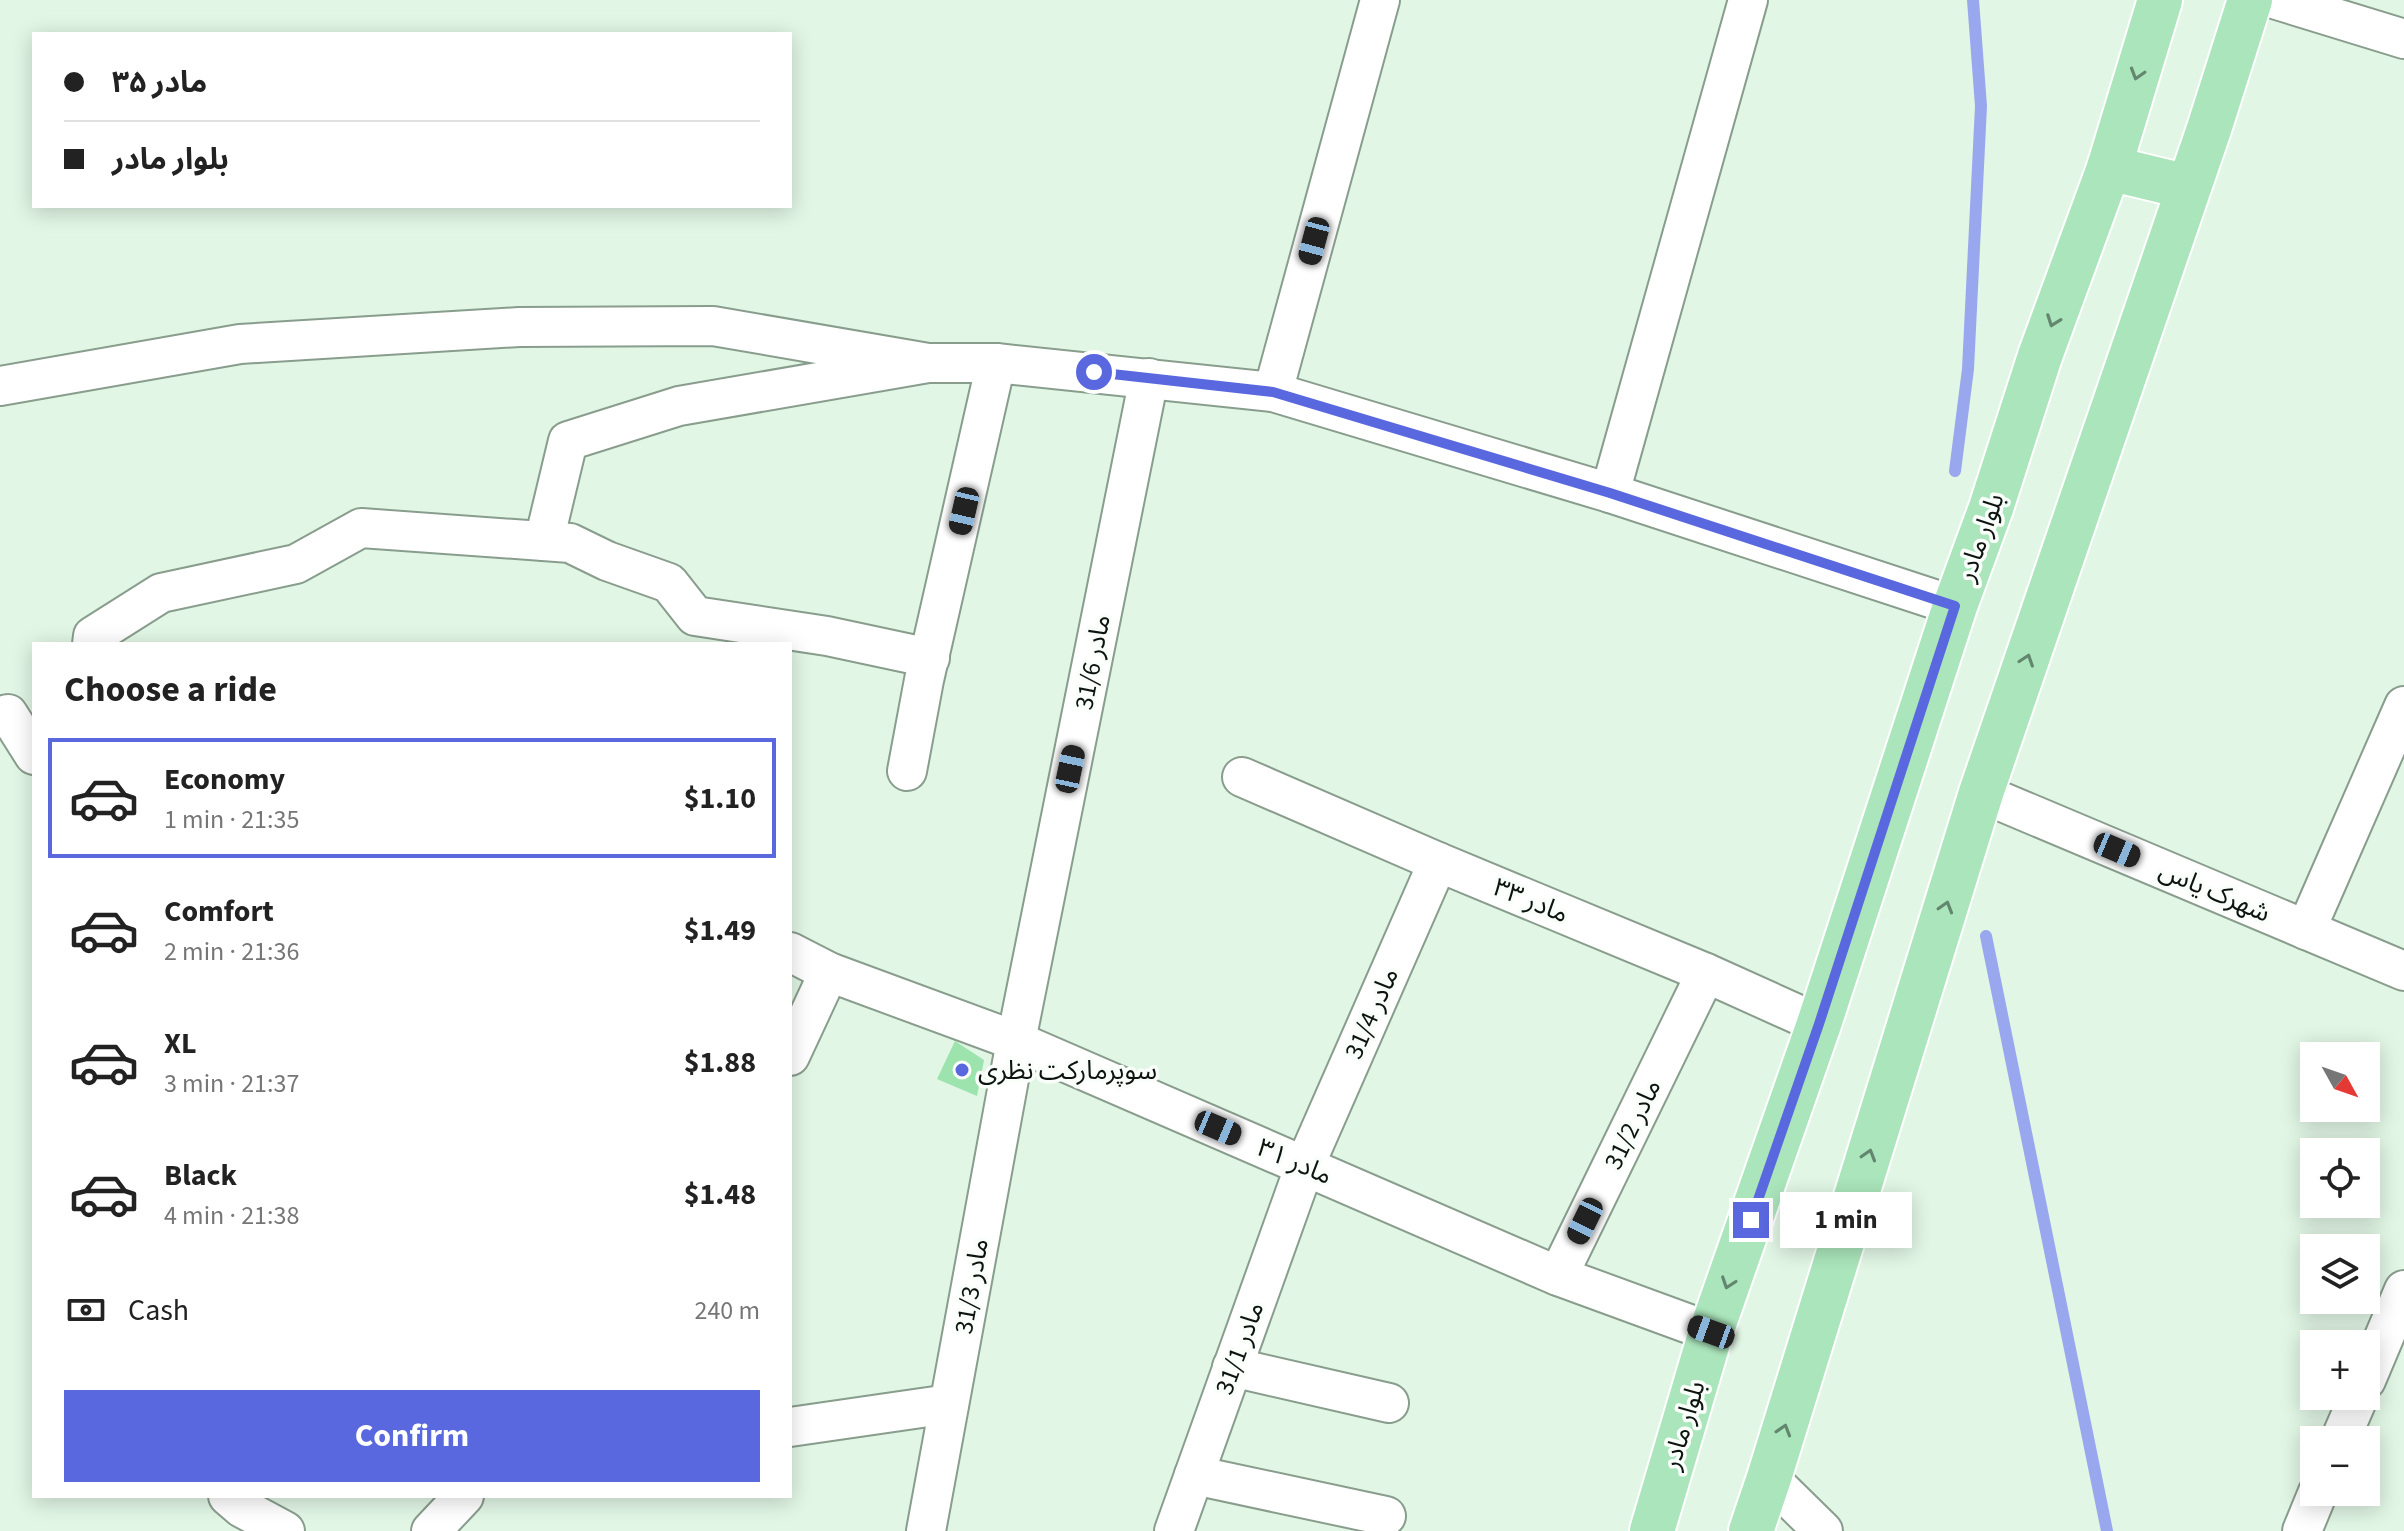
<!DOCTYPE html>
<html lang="en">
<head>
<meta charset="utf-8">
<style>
  :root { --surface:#fff; --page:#f6f6f6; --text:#222; --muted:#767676; --line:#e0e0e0; --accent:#5a68df }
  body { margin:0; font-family:"Source Sans 3","Noto Sans Arabic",sans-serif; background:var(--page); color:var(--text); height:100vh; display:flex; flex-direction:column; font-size:30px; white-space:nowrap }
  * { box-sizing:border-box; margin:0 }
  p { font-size:26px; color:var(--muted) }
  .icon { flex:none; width:44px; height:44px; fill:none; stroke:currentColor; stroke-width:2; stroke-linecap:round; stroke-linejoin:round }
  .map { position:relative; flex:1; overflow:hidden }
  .details { position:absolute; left:32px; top:642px; width:760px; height:856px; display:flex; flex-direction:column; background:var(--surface); border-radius:0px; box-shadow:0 4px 20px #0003 }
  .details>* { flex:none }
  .top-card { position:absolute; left:32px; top:32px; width:760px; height:176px; border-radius:0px; box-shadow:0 4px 20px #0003; display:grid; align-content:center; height:176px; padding:0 32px; background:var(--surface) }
  .needle { width:52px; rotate:130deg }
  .controls { position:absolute; left:2300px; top:1042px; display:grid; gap:16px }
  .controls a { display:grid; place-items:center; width:80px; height:80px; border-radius:0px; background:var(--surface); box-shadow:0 4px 20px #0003; font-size:40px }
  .end { position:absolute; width:36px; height:36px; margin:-18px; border:10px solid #5a68df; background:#fff; box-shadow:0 0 0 4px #fff }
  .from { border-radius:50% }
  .bubble { position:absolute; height:56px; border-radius:0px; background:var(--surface); box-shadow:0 4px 20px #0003; font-size:26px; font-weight:700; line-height:56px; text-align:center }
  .car { position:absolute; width:24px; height:48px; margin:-24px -12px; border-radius:10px; box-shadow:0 0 6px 2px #0007; background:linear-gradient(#222 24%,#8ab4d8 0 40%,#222 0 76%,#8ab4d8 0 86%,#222 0) }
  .top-card b { display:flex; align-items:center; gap:28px; height:76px; font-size:30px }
  .top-card b+b { border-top:2px solid var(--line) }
  .top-card i { width:20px; height:20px; background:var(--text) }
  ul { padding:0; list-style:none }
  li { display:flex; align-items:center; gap:24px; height:120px; margin:0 16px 12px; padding:0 16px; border:4px solid transparent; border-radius:0px }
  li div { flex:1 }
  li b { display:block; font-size:30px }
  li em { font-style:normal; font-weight:700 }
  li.selected { border-color:var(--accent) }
  li>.icon { width:72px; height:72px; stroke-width:1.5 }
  h2 { padding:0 32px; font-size:36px; line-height:96px }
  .pay { display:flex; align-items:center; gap:20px; height:88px; padding:0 32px; font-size:30px }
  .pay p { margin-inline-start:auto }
  .primary-button { display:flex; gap:16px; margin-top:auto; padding:16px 32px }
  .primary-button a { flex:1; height:92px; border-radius:0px; background:var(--accent); color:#fff; font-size:32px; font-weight:700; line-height:92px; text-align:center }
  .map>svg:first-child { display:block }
</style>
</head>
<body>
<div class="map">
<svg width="2404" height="1531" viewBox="0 0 2404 1531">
  <rect width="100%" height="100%" fill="#e1f6e5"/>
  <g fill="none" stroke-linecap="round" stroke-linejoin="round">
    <g stroke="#99a8ee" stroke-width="12">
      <polyline points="1955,471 1968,369 1981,106 1973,0"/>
      <polyline points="1986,936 2107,1531"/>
    </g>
  </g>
  <polygon fill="#9ce3ad" points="955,1041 984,1060 977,1096 937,1079"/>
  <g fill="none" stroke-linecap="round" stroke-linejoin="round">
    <defs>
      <g id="minor">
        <polyline points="2277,0 2404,39"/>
        <polyline points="0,386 240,344 519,327 713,326 928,363"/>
        <polyline points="1273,392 1380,0"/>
        <polyline points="1610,493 1748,0"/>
        <polyline points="544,541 568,441 679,406 928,363 996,363"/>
        <polyline points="92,644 93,636 161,593 296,564 361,528 570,543 607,561 669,583 695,616 827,636 930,658"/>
        <polyline points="0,716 8,714 34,755"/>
        <polyline points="907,771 924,680 996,363 1273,392 1610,493 1955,606"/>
        <polyline points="1242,777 1438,862 1706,973 1819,1024"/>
        <polyline points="1981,793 2404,971"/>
        <polyline points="2306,930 2404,706"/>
        <polyline points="790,952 829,972 1016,1041 1558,1276 1711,1332"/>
        <polyline points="790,1056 829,972"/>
        <polyline points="1558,1276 1706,973"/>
        <polyline points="1232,1367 1389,1403"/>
        <polyline points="2366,1380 2404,1290"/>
        <polyline points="790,1427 949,1404"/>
        <polyline points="2340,1440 2359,1396"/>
        <polyline points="1194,1475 1386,1516"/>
        <polyline points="1769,1478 1823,1531"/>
        <polyline points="228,1496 242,1508 285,1531"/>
        <polyline points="431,1531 464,1496"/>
        <polyline points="926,1531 1016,1041 1149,378"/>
        <polyline points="1174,1531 1305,1165 1438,862"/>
        <polyline points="2302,1531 2318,1492"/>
      </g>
      <g id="primary">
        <polyline points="2109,168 2188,187"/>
        <polyline points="1652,1531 1711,1332 1819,1024 1955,606 1991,508 2040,356 2109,168 2160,0"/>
        <polyline points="1751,1531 1769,1478 1981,793 2209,129 2250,0"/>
      </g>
    </defs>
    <use href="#minor" stroke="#899d8d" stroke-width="42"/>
    <use href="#primary" stroke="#fff" stroke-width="48"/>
    <use href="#minor" stroke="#fff" stroke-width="38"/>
    <use href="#primary" stroke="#aae5bb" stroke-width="44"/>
  </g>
  <defs><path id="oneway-chevron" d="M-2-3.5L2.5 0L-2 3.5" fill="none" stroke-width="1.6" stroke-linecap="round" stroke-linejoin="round" transform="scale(2)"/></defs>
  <g stroke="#63876e">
    <use href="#oneway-chevron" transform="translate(2137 74) rotate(107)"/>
    <use href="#oneway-chevron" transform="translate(2053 321) rotate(110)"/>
    <use href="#oneway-chevron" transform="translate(2027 660) rotate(-71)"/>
    <use href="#oneway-chevron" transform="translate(1946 907) rotate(-73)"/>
    <use href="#oneway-chevron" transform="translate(1869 1155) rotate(-73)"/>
    <use href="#oneway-chevron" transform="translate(1728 1283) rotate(109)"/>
    <use href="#oneway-chevron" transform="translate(1784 1430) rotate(-73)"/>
  </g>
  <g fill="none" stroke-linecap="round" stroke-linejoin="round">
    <polyline stroke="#5a68df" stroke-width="10" points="1094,372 1273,392 1610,493 1955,606 1819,1024 1751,1220"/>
  </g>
  <circle fill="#5a68df" stroke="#fafefa" stroke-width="3" cx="962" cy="1070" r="8"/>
  <g text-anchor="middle" stroke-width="7" stroke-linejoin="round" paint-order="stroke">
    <g font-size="26" fill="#0d140f" stroke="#fafefa">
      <text transform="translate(1980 537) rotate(-70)" y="9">بلوار مادر</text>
      <text transform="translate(1092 662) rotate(-79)" y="9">مادر 31/6</text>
      <text transform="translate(2215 891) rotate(23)" y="9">شهرک یاس</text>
      <text transform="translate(1531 900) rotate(22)" y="9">مادر ۳۳</text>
      <text transform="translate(1371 1013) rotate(-66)" y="9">مادر 31/4</text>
      <text transform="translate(1632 1124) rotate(-64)" y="9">مادر 31/2</text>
      <text transform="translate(1295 1161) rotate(23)" y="9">مادر ۳۱</text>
      <text transform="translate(971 1286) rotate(-80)" y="9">مادر 31/3</text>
      <text transform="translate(1239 1348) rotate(-70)" y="9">مادر 31/1</text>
      <text transform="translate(1683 1425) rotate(-73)" y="9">بلوار مادر</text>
    </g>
    <g font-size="26" fill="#0d140f" stroke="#fafefa" text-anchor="start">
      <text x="978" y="1079">سوپرمارکت نظری</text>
    </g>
  </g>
</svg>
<div class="controls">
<a><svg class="needle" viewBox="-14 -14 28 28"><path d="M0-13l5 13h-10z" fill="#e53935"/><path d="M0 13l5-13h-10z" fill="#767676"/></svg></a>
<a><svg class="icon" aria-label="locate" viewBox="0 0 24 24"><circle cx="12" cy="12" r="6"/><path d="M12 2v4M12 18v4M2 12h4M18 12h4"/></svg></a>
<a><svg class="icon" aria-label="layers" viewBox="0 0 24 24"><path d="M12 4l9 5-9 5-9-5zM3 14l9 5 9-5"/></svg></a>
<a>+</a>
<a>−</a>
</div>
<i class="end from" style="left:1094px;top:372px"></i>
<i class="end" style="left:1751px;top:1220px"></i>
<div class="bubble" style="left:1780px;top:1192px;width:132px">1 min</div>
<i class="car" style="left:1314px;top:241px;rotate:195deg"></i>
<i class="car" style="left:964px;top:511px;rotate:193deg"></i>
<i class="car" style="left:1070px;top:769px;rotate:12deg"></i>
<i class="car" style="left:2117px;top:850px;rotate:113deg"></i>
<i class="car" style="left:1218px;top:1128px;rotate:113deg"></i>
<i class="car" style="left:1585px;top:1221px;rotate:206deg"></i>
<i class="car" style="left:1711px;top:1332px;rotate:290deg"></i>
<div class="top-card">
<b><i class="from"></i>مادر ۳۵</b>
<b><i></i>بلوار مادر</b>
</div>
<section class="details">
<h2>Choose a ride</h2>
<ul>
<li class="selected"><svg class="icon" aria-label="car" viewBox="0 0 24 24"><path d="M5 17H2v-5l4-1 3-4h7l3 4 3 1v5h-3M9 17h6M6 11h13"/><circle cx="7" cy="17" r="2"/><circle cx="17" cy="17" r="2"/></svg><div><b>Economy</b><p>1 min · 21:35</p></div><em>$1.10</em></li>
<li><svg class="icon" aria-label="car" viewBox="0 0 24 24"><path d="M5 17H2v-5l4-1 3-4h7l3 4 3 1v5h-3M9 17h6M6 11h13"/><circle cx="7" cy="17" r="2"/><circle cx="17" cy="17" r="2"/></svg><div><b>Comfort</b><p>2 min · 21:36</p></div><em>$1.49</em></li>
<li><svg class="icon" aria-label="car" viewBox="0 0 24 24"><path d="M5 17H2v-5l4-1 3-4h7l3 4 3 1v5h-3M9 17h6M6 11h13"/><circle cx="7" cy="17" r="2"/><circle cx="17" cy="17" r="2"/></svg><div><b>XL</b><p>3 min · 21:37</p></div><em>$1.88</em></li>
<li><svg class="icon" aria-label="car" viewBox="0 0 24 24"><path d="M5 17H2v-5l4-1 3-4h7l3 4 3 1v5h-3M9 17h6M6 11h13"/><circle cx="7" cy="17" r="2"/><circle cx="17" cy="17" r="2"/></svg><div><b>Black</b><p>4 min · 21:38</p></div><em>$1.48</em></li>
</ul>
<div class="pay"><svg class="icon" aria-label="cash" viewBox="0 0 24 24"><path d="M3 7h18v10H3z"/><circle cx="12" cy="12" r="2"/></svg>Cash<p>240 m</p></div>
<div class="primary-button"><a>Confirm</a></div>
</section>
</div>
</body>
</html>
